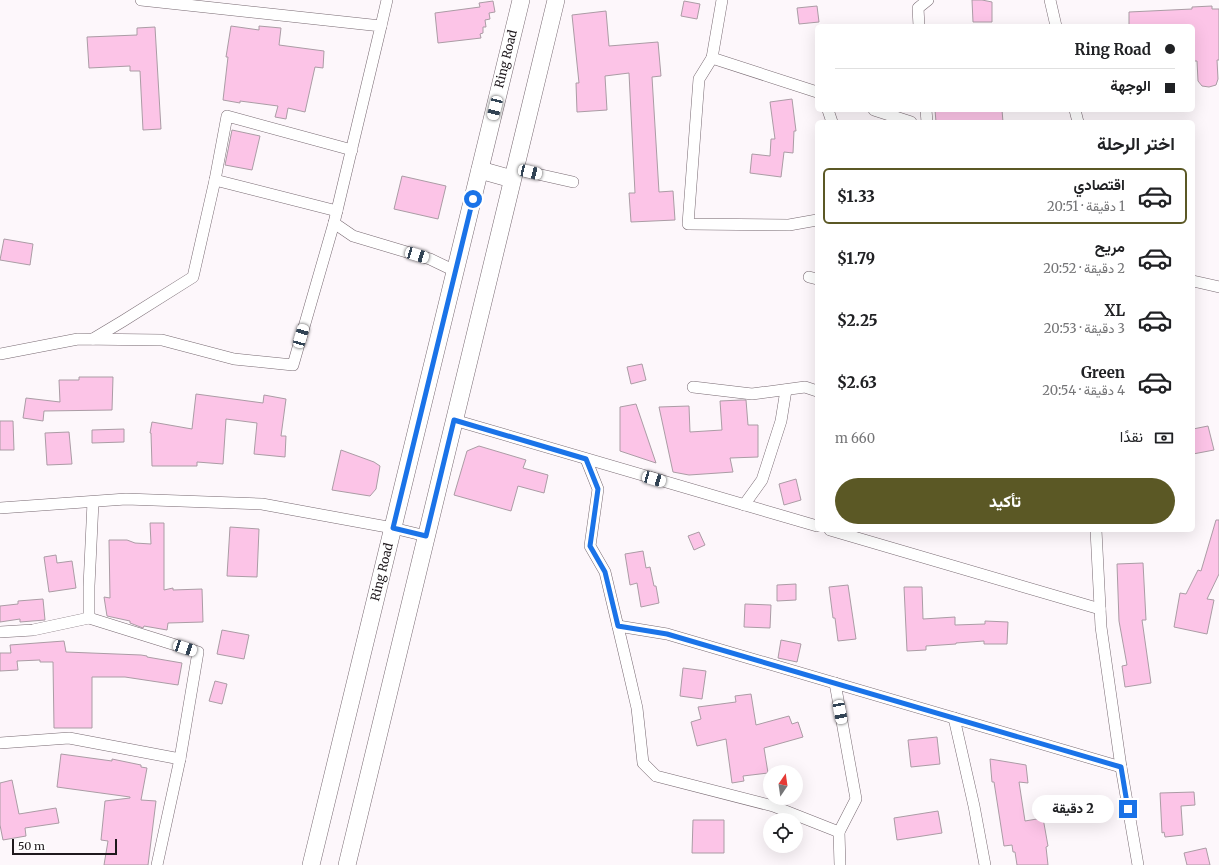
<!DOCTYPE html>
<html lang="ar">
<head>
<meta charset="utf-8">
<style>
  :root { --surface:#fff; --page:#f2f2f2; --text:#202124; --muted:#757577; --line:#e0e0e0; --accent:#5b5825 }
  body { margin:0; font-family:Merriweather,Vazirmatn,serif; background:var(--page); color:var(--text); direction:rtl; height:100vh; display:flex; flex-direction:column; font-size:15px; white-space:nowrap }
  * { box-sizing:border-box; margin:0 }
  p { font-size:13px; color:var(--muted) }
  .icon { flex:none; width:22px; height:22px; fill:none; stroke:currentColor; stroke-width:2; stroke-linecap:round; stroke-linejoin:round }
  .map { position:relative; flex:1; overflow:hidden; direction:ltr }
  .sheet { position:absolute; left:815px; top:120px; width:380px; height:412px; display:flex; flex-direction:column; background:var(--surface); border-radius:6px; box-shadow:0 4px 16px #0002; direction:rtl }
  .sheet>* { flex:none }
  .top-card { position:absolute; left:815px; top:24px; width:380px; height:88px; border-radius:6px; box-shadow:0 4px 16px #0002; direction:rtl; display:grid; align-content:center; height:88px; padding:0 20px; background:var(--surface) }
  .needle { width:26px; rotate:13deg }
  .buttons { position:absolute; left:763px; top:765px; display:grid; gap:8px }
  .buttons a { display:grid; place-items:center; width:40px; height:40px; border-radius:50%; background:var(--surface); box-shadow:0 4px 16px #0002; font-size:20px }
  .scale { position:absolute; left:12px; bottom:10px; width:105px; box-sizing:border-box; padding-left:4px; border:2px solid #1f191d; border-top:0; font-size:11px; line-height:14px; white-space:nowrap; color:#1f191d; -webkit-text-stroke:3px #fff; paint-order:stroke }
  .end { position:absolute; width:18px; height:18px; margin:-9px; border:5px solid #1a73e8; background:#fff; box-shadow:0 0 0 2px #fff }
  .from { border-radius:50% }
  .bubble { position:absolute; height:28px; border-radius:14px; background:var(--surface); box-shadow:0 4px 16px #0002; font-size:13px; font-weight:800; line-height:28px; text-align:center; direction:rtl }
  .car { position:absolute; width:12px; height:24px; margin:-12px -6px; border-radius:5px; box-shadow:0 0 3px 1px #0007; background:linear-gradient(#fff 24%,#345 0 40%,#fff 0 76%,#345 0 86%,#fff 0) }
  .top-card b { display:flex; align-items:center; gap:14px; height:38px; font-size:15px }
  .top-card b+b { border-top:1px solid var(--line) }
  .top-card i { width:10px; height:10px; background:var(--text) }
  ul { padding:0; list-style:none }
  li { display:flex; align-items:center; gap:12px; height:56px; margin:0 8px 6px; padding:0 12px; border:2px solid transparent; border-radius:6px }
  li div { flex:1 }
  li b { display:block; font-size:15px }
  li em { font-style:normal; font-weight:800 }
  li.selected { border-color:var(--accent) }
  li>.icon { width:36px; height:36px; stroke-width:1.5 }
  h2 { padding:0 20px; font-size:18px; line-height:48px }
  .pay { display:flex; align-items:center; gap:10px; height:44px; padding:0 20px; font-size:15px }
  .pay p { margin-inline-start:auto }
  .action { display:flex; gap:8px; margin-top:auto; padding:8px 20px }
  .action a { flex:1; height:46px; border-radius:24px; background:var(--accent); color:#fff; font-size:16px; font-weight:800; line-height:46px; text-align:center }
  .map>svg:first-child { display:block }
</style>
</head>
<body>
<div class="map">
<svg width="1219" height="865" viewBox="0 0 1219 865">
  <rect width="100%" height="100%" fill="#fdf7fb"/>
  <g fill="#fcc4e7" stroke="#ab9ca5">
    <polygon points="972,0 982,0 992,2 992,22 973,22"/>
    <polygon points="493,1 495,12 489,13 490,19 485,20 486,27 483,27 483,33 480,34 481,38 438,43 435,13 480,7 479,3"/>
    <polygon points="684,1 700,4 697,19 681,16"/>
    <polygon points="817,6 819,22 799,24 797,8"/>
    <polygon points="1212,6 1212,9 1219,9 1219,60 1217,60 1218,79 1216,85 1209,87 1202,86 1198,81 1197,61 1193,61 1193,26 1129,26 1129,12 1192,9 1192,7"/>
    <polygon points="606,11 609,46 658,42 661,76 652,77 659,192 673,191 675,220 631,222 629,193 635,193 629,73 605,76 607,110 577,112 576,83 579,83 572,15"/>
    <polygon points="231,26 259,30 259,26 281,28 279,45 324,51 323,68 315,67 305,112 288,108 286,119 275,117 278,106 240,101 240,103 223,100 228,57 226,57"/>
    <polygon points="155,27 161,129 143,130 140,71 130,71 130,66 89,68 87,37 137,35 137,28"/>
    <polygon points="792,99 796,131 794,131 793,153 784,152 781,177 750,173 752,154 770,156 771,139 775,139 770,102"/>
    <polygon points="935,110 1002,110 1003,122 936,122"/>
    <polygon points="232,130 260,136 252,170 225,165"/>
    <polygon points="402,176 446,186 438,219 394,209"/>
    <polygon points="4,239 33,244 30,265 0,260"/>
    <polygon points="642,364 646,380 631,384 627,367"/>
    <polygon points="79,377 113,377 112,410 44,411 43,421 23,418 26,398 60,402 59,380 79,380"/>
    <polygon points="196,394 263,403 264,395 286,399 281,436 286,436 285,457 254,454 257,423 226,419 223,464 197,462 197,466 152,466 151,433 150,433 152,422 192,429"/>
    <polygon points="741,400 746,400 748,425 758,425 758,457 730,458 733,472 689,475 673,472 659,407 689,406 690,432 722,430 720,401"/>
    <polygon points="636,404 656,463 620,451 620,407"/>
    <polygon points="0,421 13,421 14,450 0,450"/>
    <polygon points="1208,426 1214,450 1193,454 1193,429"/>
    <polygon points="124,429 124,442 92,443 92,430"/>
    <polygon points="69,432 72,464 47,465 45,433"/>
    <polygon points="479,446 526,460 523,468 548,475 544,493 518,486 511,511 454,495 467,451"/>
    <polygon points="341,450 374,462 380,466 376,489 370,496 332,490"/>
    <polygon points="796,479 801,500 784,505 779,484"/>
    <polygon points="1216,520 1219,520 1219,574 1207,599 1214,600 1207,634 1174,627 1180,593 1186,594 1198,570 1201,571"/>
    <polygon points="150,523 164,523 164,590 173,588 173,590 202,589 203,622 168,623 167,630 144,626 143,628 130,623 130,621 107,616 104,597 110,598 109,540 127,540 135,543 151,544"/>
    <polygon points="230,527 259,529 257,577 227,576"/>
    <polygon points="699,532 705,545 694,550 688,536"/>
    <polygon points="643,551 646,568 650,567 654,586 656,586 659,603 641,607 637,583 630,585 625,554"/>
    <polygon points="56,555 57,563 72,561 76,588 49,592 44,557"/>
    <polygon points="1143,563 1146,620 1142,620 1151,683 1125,687 1122,666 1127,665 1119,621 1117,564"/>
    <polygon points="796,584 796,600 777,601 777,585"/>
    <polygon points="848,585 856,639 838,641 835,618 833,618 829,587"/>
    <polygon points="904,587 922,587 923,619 955,617 955,625 985,624 985,621 1008,622 1007,644 984,644 984,641 956,643 956,644 926,646 926,650 907,651"/>
    <polygon points="43,599 45,620 20,622 20,619 0,622 0,606 18,604 18,601"/>
    <polygon points="745,604 771,605 770,628 744,627"/>
    <polygon points="222,630 249,635 244,659 217,654"/>
    <polygon points="781,640 801,644 797,662 778,658"/>
    <polygon points="64,641 66,652 141,655 147,656 147,657 182,663 178,685 125,677 92,677 92,728 54,728 53,662 40,662 40,660 17,661 18,670 0,671 0,653 11,653 10,645"/>
    <polygon points="683,668 706,671 702,699 680,696"/>
    <polygon points="215,681 227,684 222,704 209,701"/>
    <polygon points="751,694 756,725 789,716 792,724 798,722 803,737 764,748 768,773 743,776 744,781 732,783 726,739 697,746 691,722 701,719 698,707 736,702 735,696"/>
    <polygon points="937,737 940,764 911,767 908,740"/>
    <polygon points="61,754 112,761 112,759 141,765 141,767 147,768 141,800 156,801 148,865 104,865 108,841 101,840 105,801 130,798 130,797 57,787"/>
    <polygon points="990,759 1026,765 1028,783 1019,782 1025,821 1043,818 1048,846 1046,847 1048,865 1017,865 1015,852 1013,852 1012,845 1004,846 994,782 992,782"/>
    <polygon points="12,780 19,814 56,808 59,823 25,828 26,836 3,840 0,825 0,783"/>
    <polygon points="1194,792 1195,805 1181,806 1183,835 1165,837 1164,832 1162,833 1160,793"/>
    <polygon points="938,811 942,833 897,840 894,818"/>
    <polygon points="693,820 724,820 724,853 692,853"/>
    <polygon points="1206,848 1210,865 1187,865 1184,853"/>
  </g>
  <g fill="none" stroke-linecap="round" stroke-linejoin="round">
    <defs>
      <g id="street">
        <polyline points="722,0 712,58 817,92"/>
        <polyline points="1050,0 1056,26"/>
        <polyline points="381,26 387,0"/>
        <polyline points="919,26 918,8 928,0"/>
        <polyline points="712,58 699,79 688,224 789,225 817,220"/>
        <polyline points="828,110 832,122"/>
        <polyline points="874,110 911,122"/>
        <polyline points="926,110 927,122"/>
        <polyline points="1075,110 1078,122"/>
        <polyline points="515,169 573,182"/>
        <polyline points="215,180 337,211"/>
        <polyline points="334,223 353,236 430,259 455,271"/>
        <polyline points="809,277 817,279"/>
        <polyline points="1193,281 1219,287"/>
        <polyline points="93,339 123,321 193,277 215,180 227,116 352,150"/>
        <polyline points="0,354 78,339 162,340 234,359 293,365 334,223 381,26 141,0"/>
        <polyline points="693,387 752,394 805,387 817,391"/>
        <polyline points="454,420 817,526"/>
        <polyline points="586,459 598,489 590,546 605,572 628,669 637,708 643,763 656,776 773,806 839,832"/>
        <polyline points="744,505 762,480 781,421 786,390"/>
        <polyline points="0,508 126,499 262,504 393,528 426,536"/>
        <polyline points="830,530 1100,609"/>
        <polyline points="1096,530 1101,627 1121,767 1138,865"/>
        <polyline points="89,618 198,652 180,759"/>
        <polyline points="618,626 667,634 1121,767"/>
        <polyline points="0,632 33,630 89,618 89,586 93,502"/>
        <polyline points="835,683 856,799 839,832 840,865"/>
        <polyline points="954,718 974,806 985,865"/>
        <polyline points="0,743 69,738 180,759 157,865"/>
      </g>
      <g id="primary">
        <polyline points="480,170 512,179"/>
        <polyline points="311,865 521,0"/>
        <polyline points="347,865 556,0"/>
      </g>
    </defs>
    <use href="#street" stroke="#786a72" stroke-width="12"/>
    <use href="#primary" stroke="#786a72" stroke-width="18"/>
    <use href="#street" stroke="#fff" stroke-width="11"/>
    <use href="#primary" stroke="#fff" stroke-width="17"/>
  </g>
  <g fill="none" stroke-linecap="round" stroke-linejoin="round">
    <polyline stroke="#1a73e8" stroke-width="5" points="473,199 393,528 426,536 454,420 586,459 598,489 590,546 605,572 618,626 667,634 1121,767 1128,809"/>
  </g>
  <g text-anchor="middle" stroke-width="3" stroke-linejoin="round" paint-order="stroke">
    <g font-size="12" fill="#1f191d" stroke="#fff">
      <text transform="translate(506 59) rotate(-76)" y="4">Ring Road</text>
      <text transform="translate(382 572) rotate(-76)" y="4">Ring Road</text>
    </g>
  </g>
</svg>
<div class="buttons">
<a><svg class="needle" viewBox="-14 -14 28 28"><path d="M0-13l5 13h-10z" fill="#e53935"/><path d="M0 13l5-13h-10z" fill="#757577"/></svg></a>
<a><svg class="icon" aria-label="locate" viewBox="0 0 24 24"><circle cx="12" cy="12" r="6"/><path d="M12 2v4M12 18v4M2 12h4M18 12h4"/></svg></a>
</div>
<div class="scale">50 m</div>
<i class="end from" style="left:473px;top:199px"></i>
<i class="end" style="left:1128px;top:809px"></i>
<div class="bubble" style="left:1032px;top:795px;width:82px">2 دقيقة</div>
<i class="car" style="left:495px;top:108px;rotate:194deg"></i>
<i class="car" style="left:530px;top:172px;rotate:103deg"></i>
<i class="car" style="left:417px;top:255px;rotate:107deg"></i>
<i class="car" style="left:301px;top:336px;rotate:16deg"></i>
<i class="car" style="left:654px;top:479px;rotate:106deg"></i>
<i class="car" style="left:185px;top:648px;rotate:108deg"></i>
<i class="car" style="left:840px;top:712px;rotate:169deg"></i>
<div class="top-card">
<b><i class="from"></i>Ring Road</b>
<b><i></i>الوجهة</b>
</div>
<section class="sheet">
<h2>اختر الرحلة</h2>
<ul>
<li class="selected"><svg class="icon" aria-label="car" viewBox="0 0 24 24"><path d="M5 17H2v-5l4-1 3-4h7l3 4 3 1v5h-3M9 17h6M6 11h13"/><circle cx="7" cy="17" r="2"/><circle cx="17" cy="17" r="2"/></svg><div><b>اقتصادي</b><p>1 دقيقة · 20:51</p></div><em>$1.33</em></li>
<li><svg class="icon" aria-label="car" viewBox="0 0 24 24"><path d="M5 17H2v-5l4-1 3-4h7l3 4 3 1v5h-3M9 17h6M6 11h13"/><circle cx="7" cy="17" r="2"/><circle cx="17" cy="17" r="2"/></svg><div><b>مريح</b><p>2 دقيقة · 20:52</p></div><em>$1.79</em></li>
<li><svg class="icon" aria-label="car" viewBox="0 0 24 24"><path d="M5 17H2v-5l4-1 3-4h7l3 4 3 1v5h-3M9 17h6M6 11h13"/><circle cx="7" cy="17" r="2"/><circle cx="17" cy="17" r="2"/></svg><div><b>XL</b><p>3 دقيقة · 20:53</p></div><em>$2.25</em></li>
<li><svg class="icon" aria-label="car" viewBox="0 0 24 24"><path d="M5 17H2v-5l4-1 3-4h7l3 4 3 1v5h-3M9 17h6M6 11h13"/><circle cx="7" cy="17" r="2"/><circle cx="17" cy="17" r="2"/></svg><div><b>Green</b><p>4 دقيقة · 20:54</p></div><em>$2.63</em></li>
</ul>
<div class="pay"><svg class="icon" aria-label="cash" viewBox="0 0 24 24"><path d="M3 7h18v10H3z"/><circle cx="12" cy="12" r="2"/></svg>نقدًا<p>660 m</p></div>
<div class="action"><a>تأكيد</a></div>
</section>
</div>
</body>
</html>
